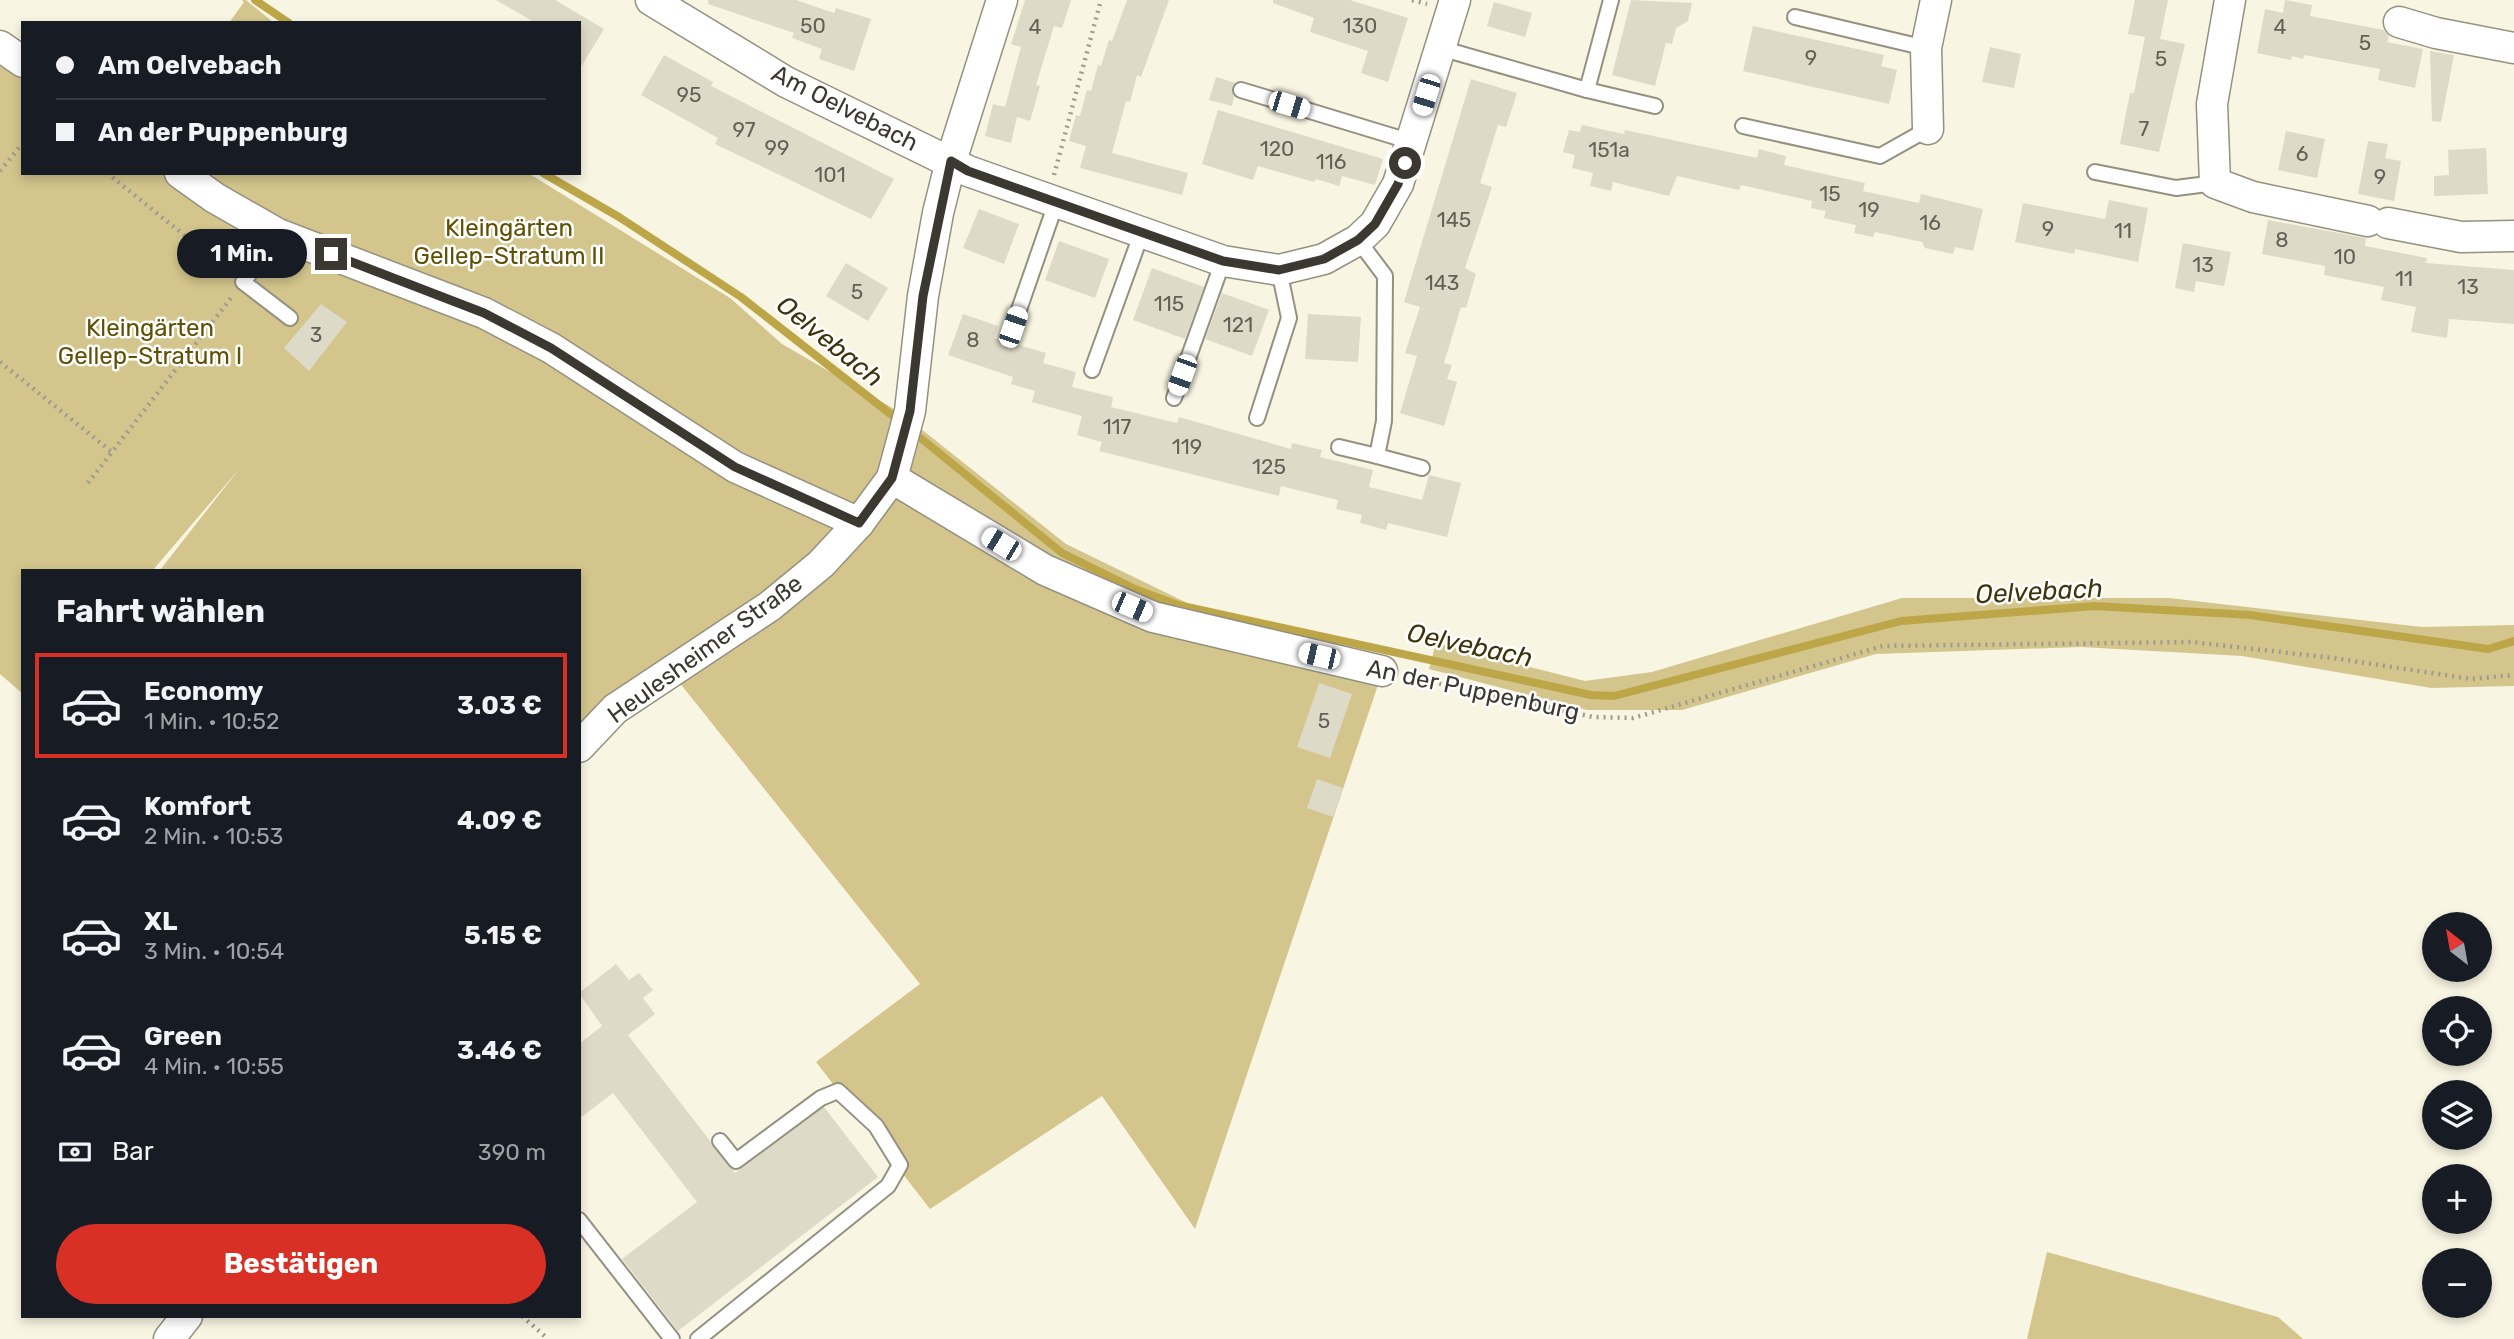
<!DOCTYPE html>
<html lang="de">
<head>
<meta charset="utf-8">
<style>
  :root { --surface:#171b24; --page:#242831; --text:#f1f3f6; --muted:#9ea1a6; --line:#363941; --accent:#d93025 }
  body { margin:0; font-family:Rubik,sans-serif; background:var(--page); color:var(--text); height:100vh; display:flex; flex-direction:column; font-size:26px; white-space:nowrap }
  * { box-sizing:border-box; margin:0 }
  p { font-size:23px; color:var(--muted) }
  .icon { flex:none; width:38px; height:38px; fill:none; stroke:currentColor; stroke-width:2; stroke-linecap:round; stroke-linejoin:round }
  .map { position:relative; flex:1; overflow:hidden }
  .sheet { position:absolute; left:21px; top:569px; width:560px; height:749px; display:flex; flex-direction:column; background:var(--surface); border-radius:0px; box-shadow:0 4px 10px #0003 }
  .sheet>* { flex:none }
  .banner { position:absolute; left:21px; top:21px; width:560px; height:154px; border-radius:0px; box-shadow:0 4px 10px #0003; display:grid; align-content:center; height:154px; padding:0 35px; background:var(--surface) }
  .needle { width:46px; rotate:329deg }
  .buttons { position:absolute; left:2422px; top:912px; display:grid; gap:14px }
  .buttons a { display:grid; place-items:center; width:70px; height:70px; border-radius:50%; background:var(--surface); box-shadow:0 4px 10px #0003; font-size:35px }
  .end { position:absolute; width:32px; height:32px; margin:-16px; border:9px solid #3a3831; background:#fff; box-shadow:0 0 0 4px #fff }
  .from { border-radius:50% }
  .bubble { position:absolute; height:49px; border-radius:24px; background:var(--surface); box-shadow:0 4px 10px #0003; font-size:23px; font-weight:700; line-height:49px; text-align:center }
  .car { position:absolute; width:21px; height:42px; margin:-21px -10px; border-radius:9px; box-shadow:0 0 5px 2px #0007; background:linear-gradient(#fff 24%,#345 0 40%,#fff 0 76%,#345 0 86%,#fff 0) }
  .banner b { display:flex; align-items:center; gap:24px; height:66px; font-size:26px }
  .banner b+b { border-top:2px solid var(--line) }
  .banner i { width:18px; height:18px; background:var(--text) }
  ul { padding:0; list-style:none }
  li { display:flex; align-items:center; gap:21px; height:105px; margin:0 14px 10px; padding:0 21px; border:4px solid transparent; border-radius:0px }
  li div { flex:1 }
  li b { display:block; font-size:26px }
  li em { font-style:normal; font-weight:700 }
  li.on { border-color:var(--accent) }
  li>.icon { width:63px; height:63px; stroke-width:1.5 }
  h2 { padding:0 35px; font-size:32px; line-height:84px }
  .pay { display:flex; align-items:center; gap:18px; height:77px; padding:0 35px; font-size:26px }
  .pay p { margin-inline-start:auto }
  .cta { display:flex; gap:14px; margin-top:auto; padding:14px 35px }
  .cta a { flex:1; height:80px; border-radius:42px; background:var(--accent); color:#fff; font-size:28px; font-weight:700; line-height:80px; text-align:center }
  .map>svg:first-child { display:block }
</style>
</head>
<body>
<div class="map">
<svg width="2514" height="1339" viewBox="0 0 2514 1339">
  <rect width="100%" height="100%" fill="#f9f5e3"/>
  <g fill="#d3c58c">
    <polygon points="242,0 246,0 274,23 229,23 244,2"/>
    <polygon points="0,54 23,69 23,173 171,173 287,232 186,173 528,173 730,298 782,344 901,413 1066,544 1220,619 1385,664 1195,1229 1102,1096 930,1209 816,1062 920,984 667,667 586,717 579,725 579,570 160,570 240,468 153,570 23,570 23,694 0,674"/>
    <polygon points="1902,598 2169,598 2422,627 2514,625 2514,686 2431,688 2242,656 2081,647 1876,654 1682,710 1587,710 1429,669 1436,643 1585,681 1652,672"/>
    <polygon points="2047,1252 2278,1317 2303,1339 2027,1339"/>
  </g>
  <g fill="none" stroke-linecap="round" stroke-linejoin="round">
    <g stroke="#bda648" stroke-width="8">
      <polyline points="255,0 289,23"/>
      <polyline points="543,173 619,217 741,297 902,423"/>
      <polyline points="912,431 1062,553 1135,589 1178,605 1591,695 1614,696 1901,621 2095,606 2250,615 2488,649 2514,641"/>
    </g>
  </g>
  <g fill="#dedac8">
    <polygon points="496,0 555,0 604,29 579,70 579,23 536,23"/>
    <polygon points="708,0 796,0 834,13 836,8 871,19 854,71 819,59 822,49 792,38 794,33 708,4"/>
    <polygon points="1025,0 1071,0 1062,28 1054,26 1036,85 1040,86 1030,121 1017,117 1011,143 985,136 993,104 1005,107 1021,47 1011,44"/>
    <polygon points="1127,0 1169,0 1141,77 1137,75 1130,102 1126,101 1112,153 1188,173 1182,195 1080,168 1086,146 1069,141 1076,115 1080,116 1087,90 1091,91 1098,65 1101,66 1109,40 1112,41"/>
    <polygon points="1273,0 1350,0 1408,18 1388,82 1361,73 1368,51 1310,32 1314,18 1273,3"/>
    <polygon points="1631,0 1692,3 1688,21 1676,28 1672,44 1666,43 1655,86 1612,75"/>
    <polygon points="2135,0 2168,0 2160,39 2185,44 2159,152 2120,144 2130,93 2134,93 2145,37 2128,34"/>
    <polygon points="2285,0 2312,5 2310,16 2384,30 2389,36 2387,42 2423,49 2415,88 2378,80 2380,69 2304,55 2303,59 2292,56 2291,60 2257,53 2265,9 2283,13"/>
    <polygon points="1494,2 1532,13 1525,37 1487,26"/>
    <polygon points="1753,26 1884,55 1881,66 1897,70 1889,104 1743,71"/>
    <polygon points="1990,47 2021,54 2014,88 1982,82"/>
    <polygon points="2430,51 2454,55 2441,122 2432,121"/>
    <polygon points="664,55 713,82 711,86 894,179 871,219 715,144 718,138 641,95"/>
    <polygon points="1216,77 1235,83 1232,88 1234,97 1232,106 1209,100"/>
    <polygon points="1471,79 1517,93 1506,127 1498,125 1480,183 1492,187 1465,268 1476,274 1466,308 1461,307 1444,363 1452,365 1447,379 1457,382 1444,426 1400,413 1417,356 1405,353 1420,307 1404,302"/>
    <polygon points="1218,110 1383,159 1375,185 1342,176 1339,186 1316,179 1314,182 1258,166 1253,180 1202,164"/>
    <polygon points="1582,125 1624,134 1625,130 1757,158 1759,149 1786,156 1784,165 1865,183 1863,191 1919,203 1921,194 1983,209 1973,251 1955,247 1953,254 1925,248 1922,242 1875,232 1873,237 1854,233 1856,225 1824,218 1826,211 1811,208 1812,201 1741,185 1739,190 1677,176 1669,196 1613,182 1611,191 1590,186 1593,173 1572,168 1575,155 1563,152 1569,130 1580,132"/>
    <polygon points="2286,131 2325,139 2317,178 2278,170"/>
    <polygon points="2368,141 2388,144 2385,158 2401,161 2394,201 2358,194"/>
    <polygon points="2486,148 2488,194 2434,196 2434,176 2449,175 2448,150"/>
    <polygon points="2109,200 2148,208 2138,262 2075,249 2074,254 2015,242 2023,203 2105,219"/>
    <polygon points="979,209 1019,224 1004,264 963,248"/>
    <polygon points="2268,220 2366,238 2365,246 2427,258 2426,263 2514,270 2514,324 2449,319 2447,338 2411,332 2416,307 2381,300 2384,287 2324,275 2325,266 2262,254"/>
    <polygon points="1059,241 1109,259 1095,298 1045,280"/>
    <polygon points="2183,243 2231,252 2224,286 2196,281 2194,292 2175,288"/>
    <polygon points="846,263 888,288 868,321 826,296"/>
    <polygon points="1152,268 1204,287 1185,339 1133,320"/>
    <polygon points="1222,293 1269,310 1252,356 1205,339"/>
    <polygon points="321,304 347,322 309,371 284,348"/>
    <polygon points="963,314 998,326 994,338 1046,353 1043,363 1076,372 1072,387 1113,397 1111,407 1177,423 1179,417 1291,449 1292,443 1322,450 1320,457 1373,470 1369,487 1422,500 1429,475 1461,483 1447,537 1388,523 1386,530 1360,523 1362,515 1336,509 1338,500 1281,486 1279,496 1099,451 1102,442 1077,435 1082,416 1032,402 1035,391 1011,384 1013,377 948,355"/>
    <polygon points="1308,314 1361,317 1358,362 1305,359"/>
    <polygon points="1319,683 1352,694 1330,758 1297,747"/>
    <polygon points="1317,779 1343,788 1333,817 1307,808"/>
    <polygon points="616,964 629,980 639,973 653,990 643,998 655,1014 628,1035 735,1173 824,1107 878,1177 678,1331 622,1259 697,1202 613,1093 579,1119 579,1044 602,1026 579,993"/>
  </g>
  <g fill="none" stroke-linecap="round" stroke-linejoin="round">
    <defs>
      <g id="service">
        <polyline points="1795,17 1926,48"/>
        <polyline points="1440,48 1587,90 1655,106"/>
        <polyline points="1241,90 1412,142"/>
        <polyline points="1587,90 1611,0"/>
        <polyline points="1743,126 1880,156 1928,129"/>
        <polyline points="2095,172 2176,188 2215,183"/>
        <polyline points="280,235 243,282 290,318"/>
        <polyline points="1358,240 1385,276 1384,421 1377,456 1422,468"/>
        <polyline points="1013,327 1056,203"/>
        <polyline points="1092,370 1142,232"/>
        <polyline points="1174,398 1223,261"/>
        <polyline points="1257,418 1289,318 1279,270"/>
        <polyline points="1339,447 1377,456"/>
        <polyline points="579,1220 672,1339"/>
        <polyline points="698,1339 888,1186 900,1165 876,1126 838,1091 821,1098 736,1161 720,1141"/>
      </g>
      <g id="minor">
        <polyline points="651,0 786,82 968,171 1223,261 1279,270 1324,259 1358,240 1375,224 1398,184 1455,0"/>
        <polyline points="2230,0 2212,104 2215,183 2253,197 2368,221"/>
        <polyline points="2399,22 2436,33 2514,48"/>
        <polyline points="0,46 23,62"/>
        <polyline points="1928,129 1926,48 1936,0"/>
        <polyline points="180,173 215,198 278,234 484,313 551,348 735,467 859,523"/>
        <polyline points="2388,223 2461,237 2514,236"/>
        <polyline points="892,478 1045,570 1153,617 1382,671"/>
        <polyline points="579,747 615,709 770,606 821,564 859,523 892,478 910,411 923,296 938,213 951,161 1002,0"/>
        <polyline points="169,1339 187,1316"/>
      </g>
    </defs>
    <use href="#service" stroke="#959181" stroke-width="18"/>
    <use href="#minor" stroke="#959181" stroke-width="33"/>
    <g stroke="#9e9b8f" stroke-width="4.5" stroke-dasharray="2 5" stroke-linecap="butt">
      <polyline points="1412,0 1427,4"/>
      <polyline points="0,171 23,143"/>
      <polyline points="107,173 230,272"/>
      <polyline points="1054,175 1101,0"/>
      <polyline points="0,362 112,452 231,298"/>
      <polyline points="88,483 112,452"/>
      <polyline points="1405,676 1593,717 1633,718 1883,646 2192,642 2333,658 2471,679 2514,675"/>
      <polyline points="522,1316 548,1339"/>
    </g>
    <use href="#service" stroke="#fff" stroke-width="14"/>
    <use href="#minor" stroke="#fff" stroke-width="30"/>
  </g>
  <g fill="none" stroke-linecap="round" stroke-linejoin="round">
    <polyline stroke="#3a3831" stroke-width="9" points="331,254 484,313 551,348 735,467 859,523 892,478 910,411 923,296 951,161 968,171 1223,261 1279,270 1324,259 1358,240 1375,224 1398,184 1405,163"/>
  </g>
  <g text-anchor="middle" stroke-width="5" stroke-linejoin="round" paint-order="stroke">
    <g font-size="21" fill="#636057">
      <text x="813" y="33">50</text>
      <text x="1360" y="33">130</text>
      <text x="1035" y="34">4</text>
      <text x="2280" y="34">4</text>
      <text x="2365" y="50">5</text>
      <text x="1811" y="65">9</text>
      <text x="2161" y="66">5</text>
      <text x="689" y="102">95</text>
      <text x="2144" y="136">7</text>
      <text x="744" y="137">97</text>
      <text x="777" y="155">99</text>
      <text x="1277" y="156">120</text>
      <text x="1609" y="157">151a</text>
      <text x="2302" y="161">6</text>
      <text x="1331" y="169">116</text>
      <text x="830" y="182">101</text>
      <text x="2380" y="184">9</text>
      <text x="1830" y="201">15</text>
      <text x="1869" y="217">19</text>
      <text x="1454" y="227">145</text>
      <text x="1930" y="230">16</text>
      <text x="2048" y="236">9</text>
      <text x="2123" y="238">11</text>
      <text x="2282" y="247">8</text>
      <text x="2345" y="264">10</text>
      <text x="2203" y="272">13</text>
      <text x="2404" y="286">11</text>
      <text x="1442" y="290">143</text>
      <text x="2468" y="294">13</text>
      <text x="857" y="299">5</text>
      <text x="1169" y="311">115</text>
      <text x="1238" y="332">121</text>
      <text x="316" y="342">3</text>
      <text x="973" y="347">8</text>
      <text x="1117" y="434">117</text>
      <text x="1187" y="454">119</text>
      <text x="1269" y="474">125</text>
      <text x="1324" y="728">5</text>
    </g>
    <g font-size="24" fill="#3a3831" stroke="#fff">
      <text transform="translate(845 108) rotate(27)" y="8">Am Oelvebach</text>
      <text transform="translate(705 649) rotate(-36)" y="8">Heulesheimer Straße</text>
      <text transform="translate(1473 690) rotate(12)" y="8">An der Puppenburg</text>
    </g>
    <g font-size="24" fill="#605003" stroke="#fff">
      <text x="509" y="236">Kleingärten<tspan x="509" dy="28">Gellep-Stratum II</tspan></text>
      <text x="150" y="336">Kleingärten<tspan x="150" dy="28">Gellep-Stratum I</tspan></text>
    </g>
    <g font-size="26" font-style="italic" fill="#3e340b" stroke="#fff">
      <text transform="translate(830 341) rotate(39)" y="9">Oelvebach</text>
      <text transform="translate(2039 591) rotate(-3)" y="9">Oelvebach</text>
      <text transform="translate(1470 645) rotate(12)" y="9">Oelvebach</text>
    </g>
  </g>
</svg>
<div class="buttons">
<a><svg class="needle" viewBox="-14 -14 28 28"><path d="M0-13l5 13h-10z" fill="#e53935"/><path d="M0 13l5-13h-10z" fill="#9ea1a6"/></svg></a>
<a><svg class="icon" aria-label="locate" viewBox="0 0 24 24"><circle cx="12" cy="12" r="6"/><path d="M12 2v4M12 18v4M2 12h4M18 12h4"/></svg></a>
<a><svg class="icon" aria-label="layers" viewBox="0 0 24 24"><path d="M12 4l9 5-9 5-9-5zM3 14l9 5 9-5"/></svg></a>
<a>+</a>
<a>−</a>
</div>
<i class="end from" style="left:1405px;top:163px"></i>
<i class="end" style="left:331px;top:254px"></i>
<div class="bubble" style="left:177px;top:229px;width:130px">1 Min.</div>
<i class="car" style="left:1426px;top:95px;rotate:197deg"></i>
<i class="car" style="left:1289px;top:105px;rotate:107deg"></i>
<i class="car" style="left:1013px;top:327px;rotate:19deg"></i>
<i class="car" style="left:1182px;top:375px;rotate:200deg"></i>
<i class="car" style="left:1001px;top:544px;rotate:301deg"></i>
<i class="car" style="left:1132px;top:607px;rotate:113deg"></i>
<i class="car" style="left:1319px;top:656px;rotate:283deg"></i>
<div class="banner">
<b><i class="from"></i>Am Oelvebach</b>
<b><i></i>An der Puppenburg</b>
</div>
<section class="sheet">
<h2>Fahrt wählen</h2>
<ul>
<li class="on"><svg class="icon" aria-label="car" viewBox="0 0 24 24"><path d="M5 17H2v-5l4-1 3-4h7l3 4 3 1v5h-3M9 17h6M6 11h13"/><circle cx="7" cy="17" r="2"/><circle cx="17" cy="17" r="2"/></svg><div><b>Economy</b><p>1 Min. · 10:52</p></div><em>3.03 €</em></li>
<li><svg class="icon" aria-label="car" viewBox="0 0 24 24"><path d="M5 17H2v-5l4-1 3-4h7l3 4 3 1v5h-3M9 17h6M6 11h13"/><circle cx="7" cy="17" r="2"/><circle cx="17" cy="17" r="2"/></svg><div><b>Komfort</b><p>2 Min. · 10:53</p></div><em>4.09 €</em></li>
<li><svg class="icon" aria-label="car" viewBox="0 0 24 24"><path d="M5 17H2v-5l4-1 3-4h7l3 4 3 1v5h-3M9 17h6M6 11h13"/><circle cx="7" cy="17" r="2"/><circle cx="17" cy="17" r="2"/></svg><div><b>XL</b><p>3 Min. · 10:54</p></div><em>5.15 €</em></li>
<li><svg class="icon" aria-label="car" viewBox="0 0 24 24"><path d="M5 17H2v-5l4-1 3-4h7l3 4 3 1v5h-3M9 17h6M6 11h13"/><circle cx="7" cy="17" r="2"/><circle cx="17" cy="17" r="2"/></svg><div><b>Green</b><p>4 Min. · 10:55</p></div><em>3.46 €</em></li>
</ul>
<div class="pay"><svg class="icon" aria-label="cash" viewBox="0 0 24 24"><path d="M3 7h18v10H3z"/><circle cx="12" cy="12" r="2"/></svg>Bar<p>390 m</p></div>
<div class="cta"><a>Bestätigen</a></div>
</section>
</div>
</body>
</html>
